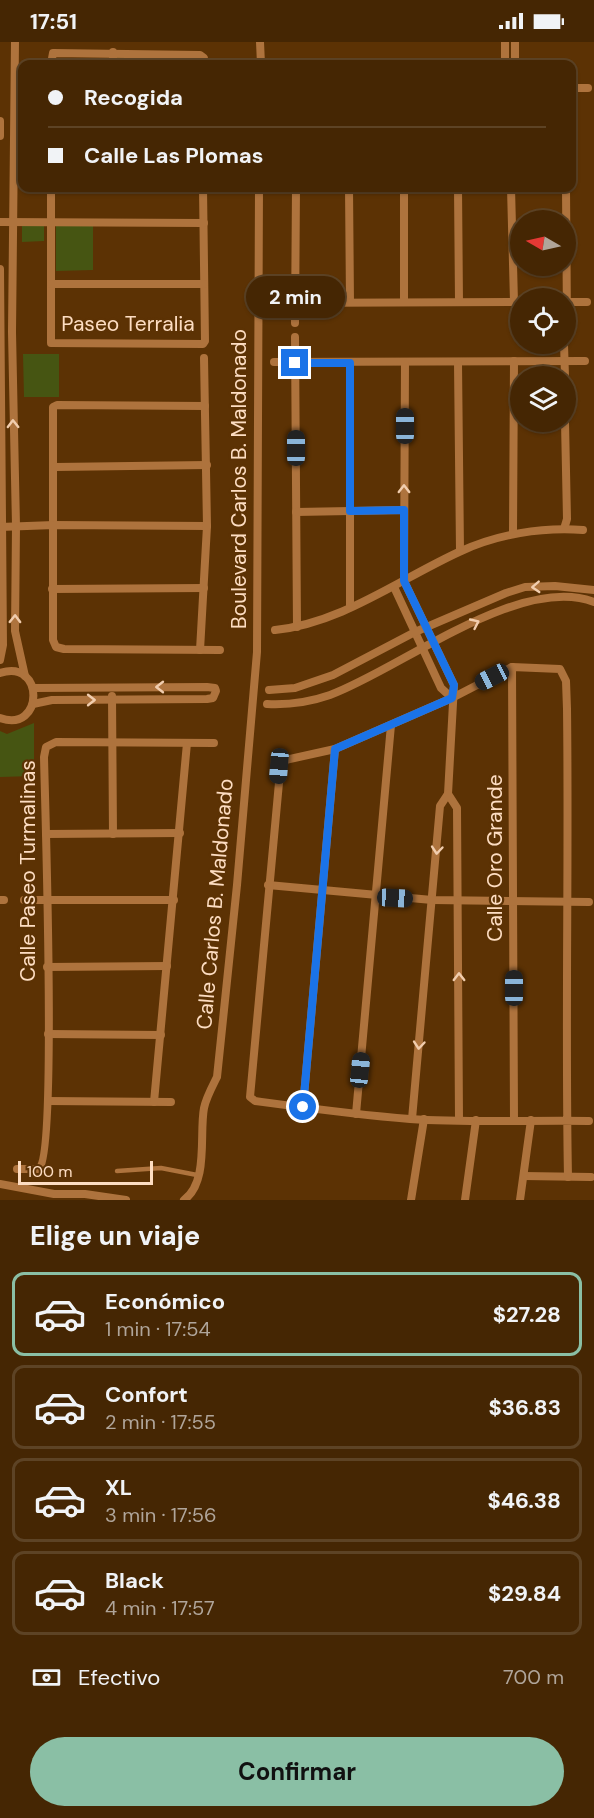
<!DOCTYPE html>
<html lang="es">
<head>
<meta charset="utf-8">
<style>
  :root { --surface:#452603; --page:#4c2e0d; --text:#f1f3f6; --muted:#b0a59a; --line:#5d4325; --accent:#8abfa5 }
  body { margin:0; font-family:"DM Sans",sans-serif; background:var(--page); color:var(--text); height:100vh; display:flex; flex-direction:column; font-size:22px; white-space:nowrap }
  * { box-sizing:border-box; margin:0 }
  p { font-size:20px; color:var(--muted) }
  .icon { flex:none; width:33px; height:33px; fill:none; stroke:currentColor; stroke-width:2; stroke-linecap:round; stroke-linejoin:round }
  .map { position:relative; height:1158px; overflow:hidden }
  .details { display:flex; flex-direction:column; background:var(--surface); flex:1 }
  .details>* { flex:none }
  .banner { position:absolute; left:18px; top:18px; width:558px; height:132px; border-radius:12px; box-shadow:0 2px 4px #0004,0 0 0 2px var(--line); display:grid; align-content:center; height:132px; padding:0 30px; background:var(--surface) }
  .needle { width:39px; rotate:279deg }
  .fabs { position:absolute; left:510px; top:168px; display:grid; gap:12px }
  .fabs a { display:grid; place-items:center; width:66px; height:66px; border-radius:50%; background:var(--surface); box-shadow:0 2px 4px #0004,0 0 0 2px var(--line); font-size:30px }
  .scale { position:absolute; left:18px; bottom:15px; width:135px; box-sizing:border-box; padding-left:6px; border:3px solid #fdddc2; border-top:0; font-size:16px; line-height:21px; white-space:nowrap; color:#fdddc2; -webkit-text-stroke:4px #5c3204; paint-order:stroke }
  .end { position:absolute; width:27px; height:27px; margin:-14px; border:8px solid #1a73e8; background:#fff; box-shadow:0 0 0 3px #fff }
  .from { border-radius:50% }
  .bubble { position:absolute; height:42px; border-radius:21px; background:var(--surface); box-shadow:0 2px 4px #0004,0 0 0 2px var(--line); font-size:20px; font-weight:700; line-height:42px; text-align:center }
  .car { position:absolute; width:18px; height:36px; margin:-18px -9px; border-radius:8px; box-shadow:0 0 4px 2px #0007; background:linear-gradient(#222 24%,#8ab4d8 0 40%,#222 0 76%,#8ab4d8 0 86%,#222 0) }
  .banner b { display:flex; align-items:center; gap:21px; height:57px; font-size:22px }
  .banner b+b { border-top:2px solid var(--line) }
  .banner i { width:15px; height:15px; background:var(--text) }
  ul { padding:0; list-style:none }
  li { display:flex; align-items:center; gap:18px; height:84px; margin:0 12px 9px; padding:0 18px; border:3px solid var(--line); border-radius:12px }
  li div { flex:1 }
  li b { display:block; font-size:22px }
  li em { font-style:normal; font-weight:700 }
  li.current { border-color:var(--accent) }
  li>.icon { width:54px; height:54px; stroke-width:1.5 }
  h2 { padding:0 30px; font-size:27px; line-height:72px }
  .pay { display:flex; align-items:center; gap:15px; height:66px; padding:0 30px; font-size:22px }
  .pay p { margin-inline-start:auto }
  .primary-button { display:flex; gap:12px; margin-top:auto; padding:12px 30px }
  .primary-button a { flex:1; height:69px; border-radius:36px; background:var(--accent); color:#111; font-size:24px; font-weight:700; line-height:69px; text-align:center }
  .status { display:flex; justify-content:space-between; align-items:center; height:42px; padding:0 30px; background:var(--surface); direction:ltr }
  .status svg { height:16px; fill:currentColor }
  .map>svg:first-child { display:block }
</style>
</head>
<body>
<div class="status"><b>17:51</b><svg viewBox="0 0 49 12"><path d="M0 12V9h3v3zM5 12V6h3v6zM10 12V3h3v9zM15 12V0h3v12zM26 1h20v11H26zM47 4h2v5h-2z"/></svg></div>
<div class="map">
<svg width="594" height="1158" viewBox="0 0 594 1158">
  <rect width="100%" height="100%" fill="#5c3204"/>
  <g fill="#465512">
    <polygon points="199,14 199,22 116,22 116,15"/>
    <polygon points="22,183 44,183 44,199 22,200"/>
    <polygon points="56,184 93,184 93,228 56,229"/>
    <polygon points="23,312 59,312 59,355 24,355"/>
    <polygon points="34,681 34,734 0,735 0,689 7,692"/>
  </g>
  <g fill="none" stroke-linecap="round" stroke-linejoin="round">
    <polyline stroke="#ae733d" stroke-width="4.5" points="117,1129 161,1126 197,1133"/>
    <g stroke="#ae733d" stroke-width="8">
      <polyline points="15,0 12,290 16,484 15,589 25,634"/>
      <polyline points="260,0 261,22"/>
      <polyline points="51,22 53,11 200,13 204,16 204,22"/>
      <polyline points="113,22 113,10"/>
      <polyline points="505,22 505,0"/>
      <polyline points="515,22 515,0"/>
      <polyline points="572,46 588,46"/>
      <polyline points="0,79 0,94"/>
      <polyline points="51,146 51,301 203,302 205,299 203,146"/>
      <polyline points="349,146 350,260"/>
      <polyline points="404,146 404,260"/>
      <polyline points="458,146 459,260"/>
      <polyline points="511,146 514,260"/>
      <polyline points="566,146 567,283"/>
      <polyline points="0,180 204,181"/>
      <polyline points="0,227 3,603 0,618"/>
      <polyline points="51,242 204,242"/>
      <polyline points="566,260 587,260"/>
      <polyline points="275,261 520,260"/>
      <polyline points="295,281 296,146"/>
      <polyline points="295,295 297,585"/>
      <polyline points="564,302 565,334"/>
      <polyline points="274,320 585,319"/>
      <polyline points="350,321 350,565"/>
      <polyline points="405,321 404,539 454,643 448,752 440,764 412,1077"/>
      <polyline points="458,321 460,509"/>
      <polyline points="205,364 57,363 53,365 53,598 56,605 64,607 220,608"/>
      <polyline points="55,425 207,423"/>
      <polyline points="296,470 404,468"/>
      <polyline points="0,485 54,483 207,484"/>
      <polyline points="564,487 567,477 565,380"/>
      <polyline points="513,491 514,319"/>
      <polyline points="394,545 441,646 452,656"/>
      <polyline points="52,547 204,546"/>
      <path d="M275 588C342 581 398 538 459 510 497 492 542 485 583 488"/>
      <polyline points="200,608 207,484 204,316"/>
      <polyline points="512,625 514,1078"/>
      <path d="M0 631C45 616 44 692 0 676"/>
      <polyline points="269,648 295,646 333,633 415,590 506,551 525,545 555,544 594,548"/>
      <polyline points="112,654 113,792"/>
      <polyline points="33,662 52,658 207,657 213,656 216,649 215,646 207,645 33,646"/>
      <path d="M267 662C288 663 310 660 330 653 399 628 520 531 594 560"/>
      <polyline points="448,752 457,766 459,1077"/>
      <polyline points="46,792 180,791"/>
      <polyline points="268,843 432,858 589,860"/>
      <polyline points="0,858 4,858"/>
      <polyline points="24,858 174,858"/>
      <polyline points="47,925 167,924"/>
      <polyline points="48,992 161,993"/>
      <polyline points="48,1059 171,1060"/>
      <polyline points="154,1060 187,701"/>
      <polyline points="303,1065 335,707"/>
      <polyline points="356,1072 391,683"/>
      <path d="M17 1127H39C57 1111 45 763 44 715L46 705 56 700 214 701"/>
      <polyline points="524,1134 591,1135"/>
      <path d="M568 1135C565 979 569 823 567 667L566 639 560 627 512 625 452 656 335 707 281 719 250 1055 255 1059C307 1066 358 1073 410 1077 469 1081 530 1078 589 1079"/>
      <polyline points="0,1142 54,1152 85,1152 126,1158"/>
      <path d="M184 1158C209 1140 199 1092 204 1066 206 1056 212 1045 217 1035L237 843 257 610 259 146"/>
      <polyline points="411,1158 424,1077"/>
      <polyline points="465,1158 476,1078"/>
      <polyline points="520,1158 531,1078"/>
    </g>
  </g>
  <defs><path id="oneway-chevron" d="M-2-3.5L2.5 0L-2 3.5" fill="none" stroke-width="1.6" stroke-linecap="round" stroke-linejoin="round" transform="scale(1.5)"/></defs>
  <g stroke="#f1cdae">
    <use href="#oneway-chevron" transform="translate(13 382) rotate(-91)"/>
    <use href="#oneway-chevron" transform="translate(404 447) rotate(-90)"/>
    <use href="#oneway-chevron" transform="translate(536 545) rotate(177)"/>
    <use href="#oneway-chevron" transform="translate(15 577) rotate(-89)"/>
    <use href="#oneway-chevron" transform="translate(475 581) rotate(-25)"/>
    <use href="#oneway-chevron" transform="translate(160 645) rotate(180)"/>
    <use href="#oneway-chevron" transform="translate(91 658)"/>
    <use href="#oneway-chevron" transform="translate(437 808) rotate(95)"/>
    <use href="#oneway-chevron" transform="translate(459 935) rotate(-90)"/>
    <use href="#oneway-chevron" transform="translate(419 1003) rotate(95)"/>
  </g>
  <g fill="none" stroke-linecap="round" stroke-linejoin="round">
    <polyline stroke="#1a73e8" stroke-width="8" points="295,321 350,321 350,469 404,468 404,539 454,643 452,656 335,707 303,1065"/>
  </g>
  <g text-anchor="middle" stroke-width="4.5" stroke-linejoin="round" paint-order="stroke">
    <g font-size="21" fill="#fdddc2" stroke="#5c3204">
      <text x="128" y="289">Paseo Terralia</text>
      <text transform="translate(239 437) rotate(-90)" y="7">Boulevard Carlos B. Maldonado</text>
      <text transform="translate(495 816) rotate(-90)" y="7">Calle Oro Grande</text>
      <text transform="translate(28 829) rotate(-90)" y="7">Calle Paseo Turmalinas</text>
      <text transform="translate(215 862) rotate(-85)" y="7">Calle Carlos B. Maldonado</text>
    </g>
  </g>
</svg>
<div class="fabs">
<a><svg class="needle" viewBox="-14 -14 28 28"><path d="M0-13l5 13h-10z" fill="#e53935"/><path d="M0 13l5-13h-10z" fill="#b0a59a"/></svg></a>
<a><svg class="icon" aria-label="locate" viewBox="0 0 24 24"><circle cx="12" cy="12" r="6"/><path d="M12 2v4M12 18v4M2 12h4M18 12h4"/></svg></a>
<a><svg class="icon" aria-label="layers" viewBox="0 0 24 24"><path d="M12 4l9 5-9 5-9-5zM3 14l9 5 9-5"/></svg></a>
</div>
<div class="scale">100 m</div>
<i class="end from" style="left:303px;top:1065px"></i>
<i class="end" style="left:295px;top:321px"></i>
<div class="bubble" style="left:246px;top:234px;width:99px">2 min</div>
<i class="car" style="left:405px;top:384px;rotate:0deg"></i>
<i class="car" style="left:296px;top:406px;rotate:0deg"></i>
<i class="car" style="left:492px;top:635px;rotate:243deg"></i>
<i class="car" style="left:279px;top:724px;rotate:185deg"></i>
<i class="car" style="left:395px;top:856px;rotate:93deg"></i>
<i class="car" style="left:514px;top:946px;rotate:0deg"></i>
<i class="car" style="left:360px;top:1028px;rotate:6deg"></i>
<div class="banner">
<b><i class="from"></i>Recogida</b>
<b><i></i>Calle Las Plomas</b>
</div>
</div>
<section class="details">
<h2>Elige un viaje</h2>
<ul>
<li class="current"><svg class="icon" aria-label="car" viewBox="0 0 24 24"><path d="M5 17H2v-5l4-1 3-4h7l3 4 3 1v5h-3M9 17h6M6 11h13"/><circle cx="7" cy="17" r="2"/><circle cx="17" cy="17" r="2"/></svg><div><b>Económico</b><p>1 min · 17:54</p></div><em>$27.28</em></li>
<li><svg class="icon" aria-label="car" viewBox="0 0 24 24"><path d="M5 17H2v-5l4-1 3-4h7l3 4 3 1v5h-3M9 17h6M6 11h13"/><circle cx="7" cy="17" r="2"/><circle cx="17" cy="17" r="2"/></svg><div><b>Confort</b><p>2 min · 17:55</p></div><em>$36.83</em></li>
<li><svg class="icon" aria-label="car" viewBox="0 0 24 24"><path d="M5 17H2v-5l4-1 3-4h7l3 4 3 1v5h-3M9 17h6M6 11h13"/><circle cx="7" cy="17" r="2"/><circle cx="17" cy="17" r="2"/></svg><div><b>XL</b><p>3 min · 17:56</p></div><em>$46.38</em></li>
<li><svg class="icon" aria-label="car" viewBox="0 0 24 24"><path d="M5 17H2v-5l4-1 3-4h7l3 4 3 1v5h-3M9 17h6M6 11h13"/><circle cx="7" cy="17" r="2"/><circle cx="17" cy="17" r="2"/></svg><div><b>Black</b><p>4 min · 17:57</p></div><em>$29.84</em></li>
</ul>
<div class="pay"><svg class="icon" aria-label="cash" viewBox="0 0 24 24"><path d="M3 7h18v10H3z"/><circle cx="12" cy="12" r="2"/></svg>Efectivo<p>700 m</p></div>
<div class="primary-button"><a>Confirmar</a></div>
</section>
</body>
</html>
